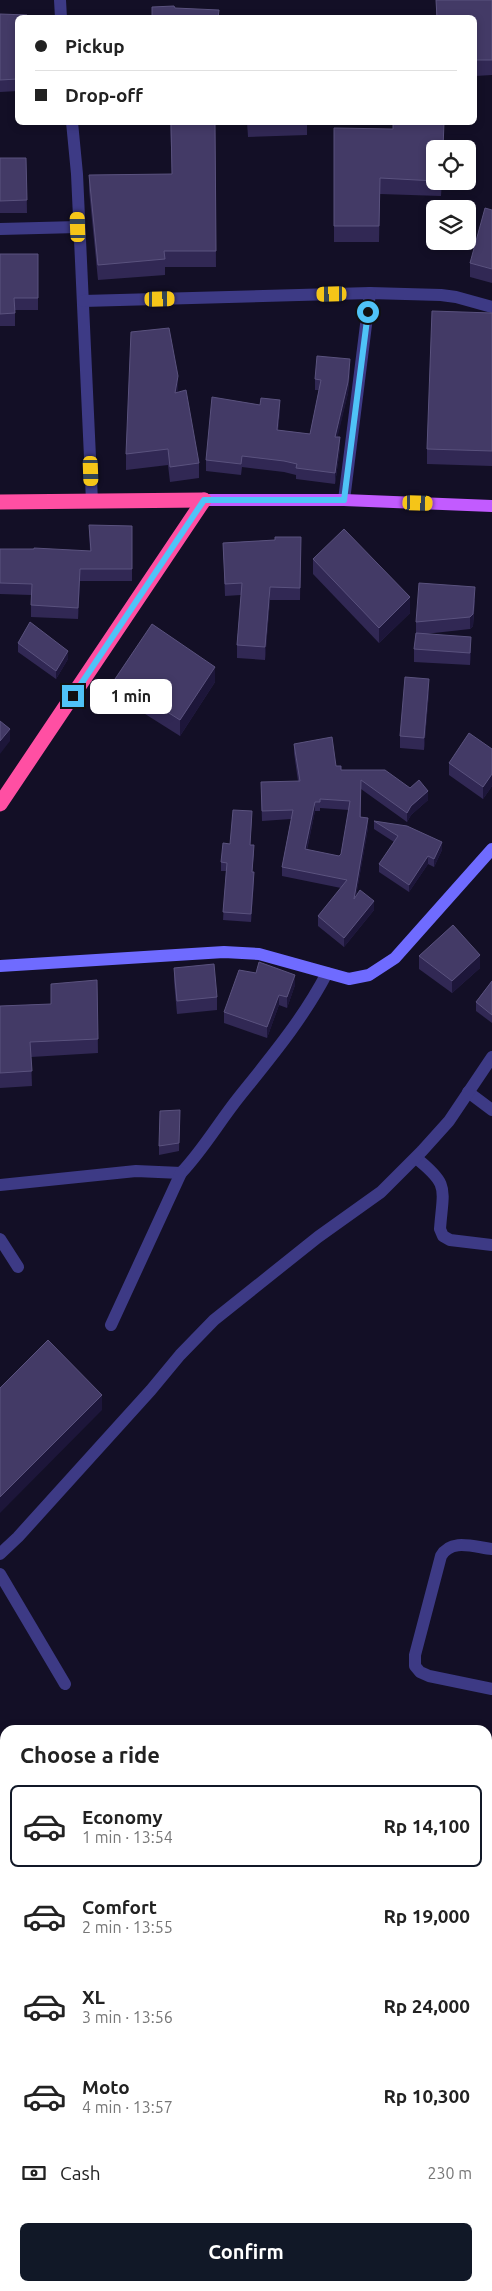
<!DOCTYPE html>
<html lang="en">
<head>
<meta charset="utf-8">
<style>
  :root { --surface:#fff; --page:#f6f6f6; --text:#222; --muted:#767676; --line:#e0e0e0; --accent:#111827 }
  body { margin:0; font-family:Ubuntu,sans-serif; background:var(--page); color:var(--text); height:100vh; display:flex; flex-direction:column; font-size:19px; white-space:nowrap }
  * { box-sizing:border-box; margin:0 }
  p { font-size:16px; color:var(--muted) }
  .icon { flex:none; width:28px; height:28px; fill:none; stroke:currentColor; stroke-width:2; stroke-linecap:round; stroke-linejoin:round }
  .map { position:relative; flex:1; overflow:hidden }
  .side { position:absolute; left:0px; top:1725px; width:492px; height:566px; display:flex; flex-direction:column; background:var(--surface); border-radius:15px 15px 0 0; box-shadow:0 2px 8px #0003 }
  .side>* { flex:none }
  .hud { position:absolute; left:15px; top:15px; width:462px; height:110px; border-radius:8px; box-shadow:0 2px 8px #0003; display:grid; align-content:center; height:110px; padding:0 20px; background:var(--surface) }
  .controls { position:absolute; left:426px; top:140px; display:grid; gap:10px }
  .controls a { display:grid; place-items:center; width:50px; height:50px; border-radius:8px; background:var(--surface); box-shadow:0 2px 8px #0003; font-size:25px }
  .end { position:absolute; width:22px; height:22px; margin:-11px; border:6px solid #4fc3f7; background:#111; box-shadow:0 0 0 2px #111 }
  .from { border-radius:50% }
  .bubble { position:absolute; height:35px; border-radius:8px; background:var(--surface); box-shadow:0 2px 8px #0003; font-size:16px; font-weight:700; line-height:35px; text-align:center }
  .car { position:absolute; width:15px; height:30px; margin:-15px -8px; border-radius:6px; box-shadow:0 0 4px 1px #0007; background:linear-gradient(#f5c518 24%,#345 0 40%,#f5c518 0 76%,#345 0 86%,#f5c518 0) }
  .hud b { display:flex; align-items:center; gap:18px; height:48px; font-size:19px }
  .hud b+b { border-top:1px solid var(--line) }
  .hud i { width:12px; height:12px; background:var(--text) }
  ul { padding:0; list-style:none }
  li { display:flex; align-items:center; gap:15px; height:82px; margin:0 10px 8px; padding:0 10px; border:2px solid transparent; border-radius:8px }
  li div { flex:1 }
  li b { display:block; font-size:19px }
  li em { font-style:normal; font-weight:700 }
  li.active { border-color:var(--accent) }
  li>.icon { width:45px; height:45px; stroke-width:1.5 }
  h2 { padding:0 20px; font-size:22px; line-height:60px }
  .pay { display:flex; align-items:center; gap:12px; height:55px; padding:0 20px; font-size:19px }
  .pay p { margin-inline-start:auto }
  .button { display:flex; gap:10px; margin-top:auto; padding:10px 20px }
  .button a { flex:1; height:58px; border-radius:8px; background:var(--accent); color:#fff; font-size:20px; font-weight:700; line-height:58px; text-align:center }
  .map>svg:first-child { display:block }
</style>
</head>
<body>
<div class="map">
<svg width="492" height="2291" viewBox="0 0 492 2291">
  <rect width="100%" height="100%" fill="#130f26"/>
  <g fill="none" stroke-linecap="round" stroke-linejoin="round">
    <g stroke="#3d3a85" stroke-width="12">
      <polyline points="60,0 61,18"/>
      <polyline points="72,122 77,174 92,501"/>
      <polyline points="0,229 78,227"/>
      <polyline points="83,301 370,293 441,295 456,297 492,307"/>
      <polyline points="344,500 370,293"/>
      <polyline points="468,1092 492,1110"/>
      <path d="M416 1158C450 1185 443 1188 440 1229L443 1236 450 1240 492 1245"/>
      <path d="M0 1185 136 1171 181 1173C203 1150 219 1122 239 1097 271 1057 303 1019 327 973"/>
      <polyline points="0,1239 18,1267"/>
      <polyline points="111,1325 181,1173"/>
      <path d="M492 1549C474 1547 451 1538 441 1556L415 1655V1666L420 1672 429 1676 492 1689"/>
      <polyline points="0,1554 18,1537 151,1390 180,1355 214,1320 318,1237 381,1192 422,1151 449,1121 492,1057"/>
      <polyline points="0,1574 65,1684"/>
      <polyline points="0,2095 5,2095"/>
      <polyline points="488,2173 492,2178"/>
    </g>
    <polyline stroke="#6f6bff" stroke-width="12" points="0,966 224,952 259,954 349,979 369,975 395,958 492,849"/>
    <polyline stroke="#c25bff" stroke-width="12" points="204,500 344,500 492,506"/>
    <g stroke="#ff4fa3" stroke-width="15">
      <polyline points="0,502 204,500"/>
      <polyline points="0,804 204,500"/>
    </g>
  </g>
  <g fill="#312854" fill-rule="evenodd">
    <polygon points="436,0 492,0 492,75 475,76 475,18 436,18"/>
    <polygon points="0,14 18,18 18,91 0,92"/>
    <polygon points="170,122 215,122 216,267 165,267 165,275 98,280 89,190 89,175 172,174"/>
    <polygon points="247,122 307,122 307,135 248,137"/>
    <polygon points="334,128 435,149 435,181 442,181 441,196 380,194 379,242 334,242"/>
    <polygon points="0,158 26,158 27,213 0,213"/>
    <polygon points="492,210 492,283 470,277 470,263"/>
    <polygon points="0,254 38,254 38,310 15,310 15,326 0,326"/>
    <polygon points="492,313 492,466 427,464 427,449"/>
    <polygon points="350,370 348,393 337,437 340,448 335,484 296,479 296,475 284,472 242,467 241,475 206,471 206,460 280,411 278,430 310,434 319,390 315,390 315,379"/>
    <polygon points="178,392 199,463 199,478 170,482 168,465 126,470 126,454"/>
    <polygon points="89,525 132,526 132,581 80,581 78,619 31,617 31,595 0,594 0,549 90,551"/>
    <polygon points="301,537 300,600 270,600 265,660 237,658 237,645 241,595 225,596 223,543 275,540"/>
    <polygon points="313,559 410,613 379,643 313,574"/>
    <polygon points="475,600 473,626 470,629 425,634 471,649 470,665 414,662 414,649 416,633 416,622"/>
    <polygon points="18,643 68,659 56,679 18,652"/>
    <polygon points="115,679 215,682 180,736 115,695"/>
    <polygon points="429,692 424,750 400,748 400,736"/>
    <path d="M294 744 336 766 341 770 410 788 428 800 411 815 407 822 361 789V817L368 828 356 896 374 910 344 947 318 926V916L341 888 282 876V867L291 819 262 821 261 791 298 781 294 753ZM320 808 349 810 341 854 339 856 307 850 315 811H320Z"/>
    <polygon points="492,749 492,786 483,799 449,775 449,763"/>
    <polygon points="252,820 250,845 254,854 252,872 254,881 251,922 223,920 226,871 221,871 221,862 230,844"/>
    <polygon points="374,821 442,850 434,867 428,864 409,892 379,872 379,864 394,842 374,829"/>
    <polygon points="419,956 480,968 452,993 419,969"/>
    <polygon points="174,968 217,997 217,1010 177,1014 174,981"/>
    <polygon points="97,980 98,1053 31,1057 32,1086 0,1088 0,1006 51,1004"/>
    <polygon points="492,981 492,1023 476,1011 476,1002"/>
    <polygon points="295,985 287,1008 279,1005 267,1038 224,1023 224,1012"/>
    <polygon points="180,1110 179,1151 159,1155 159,1146"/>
  </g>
  <g fill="#1d163a">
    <polygon points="350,359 350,370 348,393 335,448 335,437"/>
    <polygon points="178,376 178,391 175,408 175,393"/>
    <polygon points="280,400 280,411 277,441 277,430"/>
    <polygon points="340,437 340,448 335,484 335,473"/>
    <polygon points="80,569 80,581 78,619 78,608"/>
    <polygon points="270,587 270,600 265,660 265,647"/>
    <polygon points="475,587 473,626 470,629 470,617"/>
    <polygon points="410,597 410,613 379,643 379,628"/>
    <polygon points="471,637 471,649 470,665 470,653"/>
    <polygon points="68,651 68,659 56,679 56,671"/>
    <polygon points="215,667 215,682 180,736 180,720"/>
    <polygon points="429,679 429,692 424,750 424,738"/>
    <polygon points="10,729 10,741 0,754 0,741"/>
    <polygon points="492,774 492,786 483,799 483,787"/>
    <polygon points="428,791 428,800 411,815 407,822 407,813 411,806"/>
    <polygon points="315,802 315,811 305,858 305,849"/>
    <polygon points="368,818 368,828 354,908 354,899"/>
    <polygon points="442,842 442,850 434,867 434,859"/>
    <polygon points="428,856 428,864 409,892 409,885"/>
    <polygon points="254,872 254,881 251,922 251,914"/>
    <polygon points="374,901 374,910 344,947 344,938"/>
    <polygon points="480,955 480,968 452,993 452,981"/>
    <polygon points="295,975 295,985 287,1008 287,997"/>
    <polygon points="279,995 279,1005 267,1038 267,1027"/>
    <polygon points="102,1395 102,1410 0,1513 0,1497"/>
  </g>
  <g fill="#433a66" stroke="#5a527e" fill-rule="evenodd">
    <polygon points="436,0 492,0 492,60 475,60 475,18 437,18"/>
    <polygon points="174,6 175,8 219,10 218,18 152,18 152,7"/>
    <polygon points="0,14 27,15 27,18 18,18 18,79 0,80"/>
    <polygon points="171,122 215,122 216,251 164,251 165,259 98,265 89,175 172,174"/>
    <polygon points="248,122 307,122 307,123 248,124"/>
    <polygon points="393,122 444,122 443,149 435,149 435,181 380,178 379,226 334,226 334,128 393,129"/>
    <polygon points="0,158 26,158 27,200 0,201"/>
    <polygon points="485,208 492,210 492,269 470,263"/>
    <polygon points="0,254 38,254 38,298 14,298 15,313 0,314"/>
    <polygon points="432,311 492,313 492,451 427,449"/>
    <polygon points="169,328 178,376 175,393 186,390 199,463 170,467 168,449 126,454 131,332"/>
    <polygon points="317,356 350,359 348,382 335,437 340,437 335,473 296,468 297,464 284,461 242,456 241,464 206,460 212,397 260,405 261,398 280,400 277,430 310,434 321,380 315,379"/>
    <polygon points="89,525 132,526 132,569 80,569 78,608 31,605 32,584 0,583 0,549 34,549 34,548 91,551"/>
    <polygon points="344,529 410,597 379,628 313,559"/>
    <polygon points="275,537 301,537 300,588 270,587 265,647 237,645 242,583 225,584 223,543 275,540"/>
    <polygon points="419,583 475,587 473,614 470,617 416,622"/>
    <polygon points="30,622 68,651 56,671 18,643"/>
    <polygon points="152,624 215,667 180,720 115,679"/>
    <polygon points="416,633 471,637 470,653 414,649"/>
    <polygon points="405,677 429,679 424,738 400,736"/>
    <polygon points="0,721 10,729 0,741"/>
    <polygon points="469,733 492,749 492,774 483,787 449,763"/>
    <path d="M332 737 336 766H341V770H385L410 788 419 780 428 791 411 806 407 813 361 780 360 817 368 818 354 899 360 890 374 901 344 938 318 916 347 880 282 867 293 810 262 811 261 782 300 781 294 744ZM320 799 350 801 341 854 339 856 305 849 315 802H320Z"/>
    <polygon points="233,810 252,811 250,845 254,845 252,872 254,872 251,914 223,912 227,863 221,862 223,843 230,844"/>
    <polygon points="374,821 407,826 442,842 434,859 428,856 409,885 379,864 398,836"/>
    <polygon points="453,925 480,955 452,981 419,956"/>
    <polygon points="259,962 295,975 287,997 279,995 267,1027 224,1012 239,970 256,973"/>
    <polygon points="214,964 217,997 177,1001 174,968"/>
    <polygon points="97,980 98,1039 30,1042 32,1071 0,1073 0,1006 51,1004 51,984"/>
    <polygon points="492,981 492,1015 476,1002"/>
    <polygon points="180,1110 179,1143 159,1146 160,1111"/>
    <polygon points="48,1340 102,1395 0,1497 0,1388"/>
  </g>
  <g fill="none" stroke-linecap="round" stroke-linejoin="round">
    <polyline stroke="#4fc3f7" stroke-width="6" points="73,696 204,500 344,500 368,312"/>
  </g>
</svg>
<div class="controls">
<a><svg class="icon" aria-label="locate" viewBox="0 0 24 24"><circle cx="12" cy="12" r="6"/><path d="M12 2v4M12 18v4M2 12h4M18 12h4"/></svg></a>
<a><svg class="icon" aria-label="layers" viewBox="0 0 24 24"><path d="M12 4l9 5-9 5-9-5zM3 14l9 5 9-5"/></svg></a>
</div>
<i class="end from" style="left:368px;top:312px"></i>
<i class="end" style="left:73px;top:696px"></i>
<div class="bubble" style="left:90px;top:679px;width:82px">1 min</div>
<i class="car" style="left:78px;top:227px;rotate:358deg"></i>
<i class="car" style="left:332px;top:294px;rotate:269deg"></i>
<i class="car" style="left:160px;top:299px;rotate:89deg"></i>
<i class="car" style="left:91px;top:471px;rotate:178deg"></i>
<i class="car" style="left:418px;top:503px;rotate:92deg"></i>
<div class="hud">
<b><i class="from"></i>Pickup</b>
<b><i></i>Drop-off</b>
</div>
<section class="side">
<h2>Choose a ride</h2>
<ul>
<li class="active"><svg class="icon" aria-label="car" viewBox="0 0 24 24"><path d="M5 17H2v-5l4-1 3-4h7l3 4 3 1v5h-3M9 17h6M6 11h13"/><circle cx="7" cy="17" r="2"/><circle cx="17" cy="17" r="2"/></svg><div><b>Economy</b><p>1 min · 13:54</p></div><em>Rp 14,100</em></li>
<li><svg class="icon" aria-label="car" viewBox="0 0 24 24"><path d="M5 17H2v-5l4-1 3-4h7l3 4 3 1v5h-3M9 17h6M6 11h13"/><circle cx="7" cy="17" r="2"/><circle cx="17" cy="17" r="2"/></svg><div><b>Comfort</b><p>2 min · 13:55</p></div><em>Rp 19,000</em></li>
<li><svg class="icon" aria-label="car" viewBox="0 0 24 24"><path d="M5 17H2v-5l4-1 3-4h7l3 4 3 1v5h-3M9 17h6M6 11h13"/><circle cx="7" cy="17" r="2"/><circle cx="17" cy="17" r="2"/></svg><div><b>XL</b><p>3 min · 13:56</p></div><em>Rp 24,000</em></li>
<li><svg class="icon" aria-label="car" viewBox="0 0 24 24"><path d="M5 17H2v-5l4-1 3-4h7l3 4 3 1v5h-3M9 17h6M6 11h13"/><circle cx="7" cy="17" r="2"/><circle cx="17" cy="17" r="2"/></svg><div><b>Moto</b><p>4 min · 13:57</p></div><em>Rp 10,300</em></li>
</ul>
<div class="pay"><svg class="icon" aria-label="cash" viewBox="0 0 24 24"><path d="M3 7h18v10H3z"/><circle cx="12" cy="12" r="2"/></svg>Cash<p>230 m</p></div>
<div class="button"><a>Confirm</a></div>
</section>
</div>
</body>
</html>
